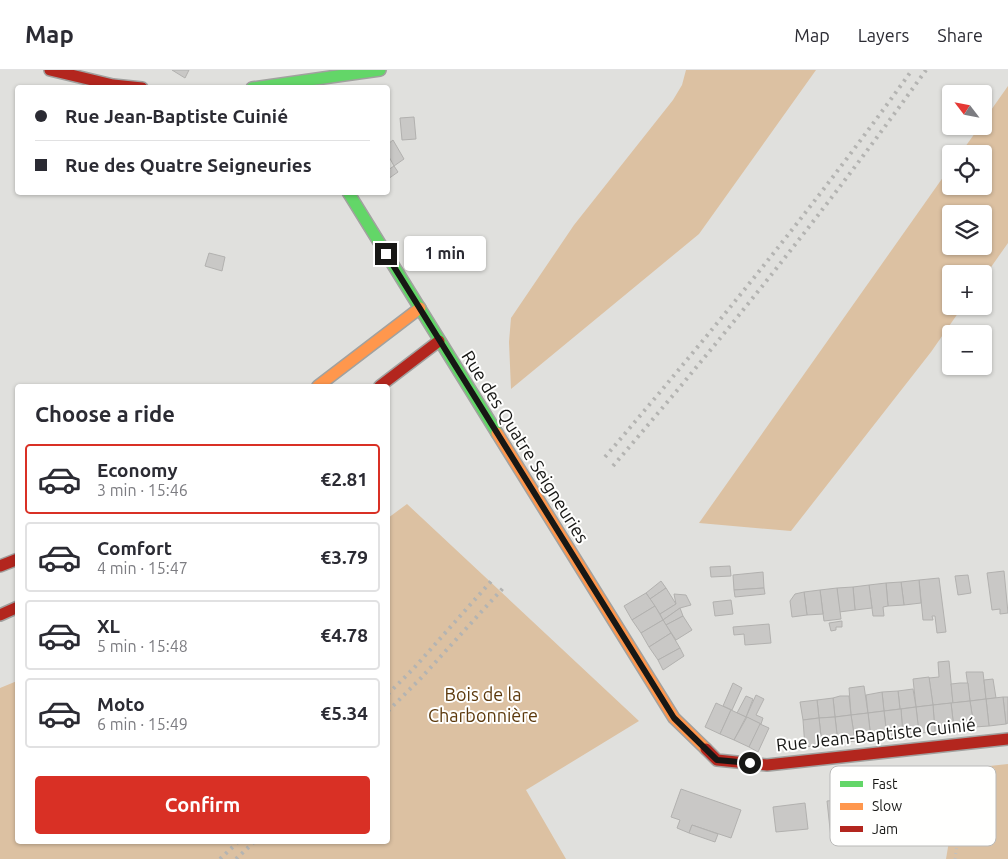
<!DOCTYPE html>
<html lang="en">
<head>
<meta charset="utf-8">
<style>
  :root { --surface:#fff; --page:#f2f2f3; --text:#2b2b33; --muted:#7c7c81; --line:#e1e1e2; --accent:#d93025 }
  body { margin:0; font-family:Ubuntu,sans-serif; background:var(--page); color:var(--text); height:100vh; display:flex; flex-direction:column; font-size:19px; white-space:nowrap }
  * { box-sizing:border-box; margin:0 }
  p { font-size:16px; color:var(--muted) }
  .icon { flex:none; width:28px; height:28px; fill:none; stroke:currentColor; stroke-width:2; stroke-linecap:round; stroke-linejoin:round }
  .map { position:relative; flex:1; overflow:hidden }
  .sheet { position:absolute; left:15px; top:314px; width:375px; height:460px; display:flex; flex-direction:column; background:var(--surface); border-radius:5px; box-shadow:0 1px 4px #0004 }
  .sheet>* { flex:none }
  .hud { position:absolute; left:15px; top:15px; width:375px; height:110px; border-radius:5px; box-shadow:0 1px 4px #0004; display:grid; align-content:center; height:110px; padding:0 20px; background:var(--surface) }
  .needle { width:32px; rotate:302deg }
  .tools { position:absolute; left:942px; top:15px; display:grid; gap:10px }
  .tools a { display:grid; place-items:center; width:50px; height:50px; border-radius:5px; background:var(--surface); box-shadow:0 1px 4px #0004; font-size:25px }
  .end { position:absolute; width:22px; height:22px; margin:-11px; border:6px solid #171715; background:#fff; box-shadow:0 0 0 2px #fff }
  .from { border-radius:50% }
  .bubble { position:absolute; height:35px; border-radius:5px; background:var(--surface); box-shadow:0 1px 4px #0004; font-size:16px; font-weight:700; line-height:35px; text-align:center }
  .hud b { display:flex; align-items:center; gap:18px; height:48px; font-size:19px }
  .hud b+b { border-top:1px solid var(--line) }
  .hud i { width:12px; height:12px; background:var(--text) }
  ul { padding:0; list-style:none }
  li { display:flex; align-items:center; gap:15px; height:70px; margin:0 10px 8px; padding:0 10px; border:2px solid var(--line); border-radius:5px }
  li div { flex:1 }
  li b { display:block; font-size:19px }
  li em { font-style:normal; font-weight:700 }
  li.active { border-color:var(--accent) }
  li>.icon { width:45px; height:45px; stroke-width:1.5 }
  h2 { padding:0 20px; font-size:22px; line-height:60px }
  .primary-button { display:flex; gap:10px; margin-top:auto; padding:10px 20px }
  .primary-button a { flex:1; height:58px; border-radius:5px; background:var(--accent); color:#fff; font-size:20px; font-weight:700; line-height:58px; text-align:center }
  header { display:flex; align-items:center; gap:30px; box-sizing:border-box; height:70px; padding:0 25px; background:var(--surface); border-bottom:1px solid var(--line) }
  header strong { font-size:24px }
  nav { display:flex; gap:28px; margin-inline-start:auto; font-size:18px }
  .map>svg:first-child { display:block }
</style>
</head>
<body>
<header>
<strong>Map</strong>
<nav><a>Map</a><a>Layers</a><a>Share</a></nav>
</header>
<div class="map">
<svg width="1008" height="789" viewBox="0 0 1008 789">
  <rect width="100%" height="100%" fill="#e0e0dd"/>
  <g fill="#dcc1a2" fill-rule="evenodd">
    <polygon points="686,0 816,0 699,164 511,319 509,272 511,248 574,155 673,30 682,15"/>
    <path d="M1008 16V173L984 207V204H951V236H963L931 282 791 461 699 453 951 96V116H984V84H960L980 56H984V50ZM951 144H984V176H951Z"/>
    <polygon points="407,434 639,651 526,720 566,789 0,789 0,618 17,611 18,771 388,771 388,448"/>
    <polygon points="1008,694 1008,789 946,789 961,699"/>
  </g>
  <g fill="#c9c8c6" stroke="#b2b1af">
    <polygon points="172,0 189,0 185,8"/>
    <polygon points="414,47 416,69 402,70 400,48"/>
    <polygon points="393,70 404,89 394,96 388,85 388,74"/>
    <polygon points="394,96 398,102 388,109 388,100"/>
    <polygon points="209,183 225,187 222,201 205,196"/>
    <polygon points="730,496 731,506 711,507 710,497"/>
    <polygon points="1004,501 1008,543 1000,544 1000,539 992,540 987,503"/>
    <polygon points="763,502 764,518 734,520 733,505"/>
    <polygon points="968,505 971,523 958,525 955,506"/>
    <polygon points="939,508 946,562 937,563 935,546 932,546 933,550 923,550 919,510"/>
    <polygon points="919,510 921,533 904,535 901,512"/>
    <polygon points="661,511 666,518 650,529 646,523"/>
    <polygon points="901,512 904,535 888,536 886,513"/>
    <polygon points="886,513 888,536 883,537 884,546 873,546 869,515"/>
    <polygon points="869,515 872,538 855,540 853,517"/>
    <polygon points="853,517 855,540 839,542 837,518"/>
    <polygon points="666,518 676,534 660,544 650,529"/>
    <polygon points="764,518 765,524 735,527 734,520"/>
    <polygon points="837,518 841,549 824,551 820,520"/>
    <polygon points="820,520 823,544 807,545 804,522"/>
    <polygon points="804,522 807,545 792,547 790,531 795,524"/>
    <polygon points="646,523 655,536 632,550 624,536"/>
    <polygon points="674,524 686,525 691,535 680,538 663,550 660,544 676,534"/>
    <polygon points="731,530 733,544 715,546 713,532"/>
    <polygon points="655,536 663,550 641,563 632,550"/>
    <polygon points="680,538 683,546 666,555 663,550"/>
    <polygon points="683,546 692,560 676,570 666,555"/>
    <polygon points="663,550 671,563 649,577 641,563"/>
    <polygon points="842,551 842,557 836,557 836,560 831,561 829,553"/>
    <polygon points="769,554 771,573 745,575 744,564 734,565 733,557"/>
    <polygon points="671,563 680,578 658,590 649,577"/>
    <polygon points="680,578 684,586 663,600 658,590"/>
    <polygon points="949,591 953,633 933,635 929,608 939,607 938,592"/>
    <polygon points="966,602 983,602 986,629 970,631"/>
    <polygon points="929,607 933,635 916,637 913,609"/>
    <polygon points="993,609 996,628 986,629 984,610"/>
    <polygon points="733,613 742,618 732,640 723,636"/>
    <polygon points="960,613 968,613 970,631 953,633 951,614"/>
    <polygon points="864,616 868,643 851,645 849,618"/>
    <polygon points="913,619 916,637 900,639 898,621"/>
    <polygon points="898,621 900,639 884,641 882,622"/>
    <polygon points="882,622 884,641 868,643 866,625"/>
    <polygon points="756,625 764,629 756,645 763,648 761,654 746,647"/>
    <polygon points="746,626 753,629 746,647 737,643"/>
    <polygon points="840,626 849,626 851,645 835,647 833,628"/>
    <polygon points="1003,627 1008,627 1008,653 1006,654"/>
    <polygon points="1003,627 1006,654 989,656 986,629"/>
    <polygon points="833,628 835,647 819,648 817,630"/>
    <polygon points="986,629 989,656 974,657 970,631"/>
    <polygon points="817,630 819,648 803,650 800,632"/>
    <polygon points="970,631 974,657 954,659 951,633"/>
    <polygon points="716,633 731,640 720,664 705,657"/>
    <polygon points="951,633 954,659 935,662 933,635"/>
    <polygon points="933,635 935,662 919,663 916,637"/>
    <polygon points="916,637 919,663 903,666 901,639"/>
    <polygon points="901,639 903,666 887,667 884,641"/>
    <polygon points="731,640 746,647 734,670 720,664"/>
    <polygon points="884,641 887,667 871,669 868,643"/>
    <polygon points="868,643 871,669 855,671 851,645"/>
    <polygon points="851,645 855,671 838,673 835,647"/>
    <polygon points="747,647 761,654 749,677 734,670"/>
    <polygon points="835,647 838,673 822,675 819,648"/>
    <polygon points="819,648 822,675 805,677 803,650"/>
    <polygon points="760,654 769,658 758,682 749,677"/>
    <polygon points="681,719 741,740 731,768 692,755 689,763 677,758 680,750 671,747"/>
    <polygon points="837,730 839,741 865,738 868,764 831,768 827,731"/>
    <polygon points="805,733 808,759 776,762 773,737"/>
    <polygon points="692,755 718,764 715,772 689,763"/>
  </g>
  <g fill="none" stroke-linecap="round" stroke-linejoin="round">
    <defs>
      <g id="fast">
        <polyline points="252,18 380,0"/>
        <polyline points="348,122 497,363"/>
      </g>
      <g id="slow">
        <polyline points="318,316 420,238"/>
        <polyline points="497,363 674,648 706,679"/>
      </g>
      <g id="jam">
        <polyline points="50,0 113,15 142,18"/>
        <polyline points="380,316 439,271"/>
        <polyline points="0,496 18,489"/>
        <polyline points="0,545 18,537"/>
        <polyline points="706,679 717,690 767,695 1008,669"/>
      </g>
    </defs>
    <use href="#fast" stroke="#a1a19f" stroke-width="14"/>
    <use href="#slow" stroke="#a1a19f" stroke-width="14"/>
    <use href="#jam" stroke="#a1a19f" stroke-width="14"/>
    <polyline stroke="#c1c1c0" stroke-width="3" stroke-dasharray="1 4" stroke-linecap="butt" points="955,789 968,696"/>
    <use href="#fast" stroke="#63d668" stroke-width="11"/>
    <use href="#slow" stroke="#ff974d" stroke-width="11"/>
    <use href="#jam" stroke="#b3261e" stroke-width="11"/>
    <g stroke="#b4b4b2" stroke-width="4" stroke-dasharray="2.5 5" stroke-linecap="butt">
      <path d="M605 387C712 262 816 134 912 0"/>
      <path d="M613 396C723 268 828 137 926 0"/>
      <polyline points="388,624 414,598 494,508"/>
      <polyline points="388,641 421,608 504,517"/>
      <polyline points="220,789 239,771"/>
      <polyline points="236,789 255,771"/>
    </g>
  </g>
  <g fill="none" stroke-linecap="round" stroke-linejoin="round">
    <polyline stroke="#171715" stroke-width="6" points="386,184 674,648 717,690 750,693"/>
  </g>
  <g text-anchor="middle" stroke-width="4" stroke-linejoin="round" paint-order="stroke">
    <g font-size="18" fill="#171715" stroke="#fffffe">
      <text transform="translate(525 377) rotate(58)" y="6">Rue des Quatre Seigneuries</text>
      <text transform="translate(876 665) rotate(-6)" y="6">Rue Jean-Baptiste Cuinié</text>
    </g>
    <g font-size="18" fill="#5c390c" stroke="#fffffe">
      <text x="483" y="631">Bois de la<tspan x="483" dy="21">Charbonnière</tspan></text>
    </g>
  </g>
  <rect x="830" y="696" width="166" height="80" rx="8" fill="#fffffe" stroke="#b9b9b8" stroke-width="1"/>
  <rect x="840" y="711" width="23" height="6" fill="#63d668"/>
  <rect x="840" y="733" width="23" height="7" fill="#ff974d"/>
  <rect x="840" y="756" width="23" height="6" fill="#b3261e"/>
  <g font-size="14" fill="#171715">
    <text x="872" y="719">Fast</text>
    <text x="872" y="741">Slow</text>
    <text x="872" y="764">Jam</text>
  </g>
</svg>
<div class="tools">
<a><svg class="needle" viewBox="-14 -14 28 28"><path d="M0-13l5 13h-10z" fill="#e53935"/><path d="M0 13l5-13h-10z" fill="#7c7c81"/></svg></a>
<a><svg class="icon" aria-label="locate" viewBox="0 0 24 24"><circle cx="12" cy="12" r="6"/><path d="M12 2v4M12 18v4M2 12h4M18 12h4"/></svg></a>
<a><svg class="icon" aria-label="layers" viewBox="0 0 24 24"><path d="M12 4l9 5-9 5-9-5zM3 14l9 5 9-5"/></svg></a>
<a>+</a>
<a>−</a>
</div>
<i class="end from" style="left:750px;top:693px"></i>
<i class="end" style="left:386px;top:184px"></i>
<div class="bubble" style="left:404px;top:166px;width:82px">1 min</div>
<div class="hud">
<b><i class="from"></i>Rue Jean-Baptiste Cuinié</b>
<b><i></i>Rue des Quatre Seigneuries</b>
</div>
<section class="sheet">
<h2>Choose a ride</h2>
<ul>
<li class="active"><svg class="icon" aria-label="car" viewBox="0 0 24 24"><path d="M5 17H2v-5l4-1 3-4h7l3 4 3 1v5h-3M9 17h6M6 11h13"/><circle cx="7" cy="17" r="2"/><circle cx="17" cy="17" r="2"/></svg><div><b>Economy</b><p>3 min · 15:46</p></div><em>€2.81</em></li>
<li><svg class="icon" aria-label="car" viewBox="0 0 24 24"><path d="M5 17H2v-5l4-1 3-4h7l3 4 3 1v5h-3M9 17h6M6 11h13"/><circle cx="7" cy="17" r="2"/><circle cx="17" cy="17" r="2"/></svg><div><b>Comfort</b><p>4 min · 15:47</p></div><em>€3.79</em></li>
<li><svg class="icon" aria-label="car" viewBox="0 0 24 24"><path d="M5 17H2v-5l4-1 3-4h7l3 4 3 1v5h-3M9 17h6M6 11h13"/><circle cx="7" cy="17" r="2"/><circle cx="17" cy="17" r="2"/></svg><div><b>XL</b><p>5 min · 15:48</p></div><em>€4.78</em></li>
<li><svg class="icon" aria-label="car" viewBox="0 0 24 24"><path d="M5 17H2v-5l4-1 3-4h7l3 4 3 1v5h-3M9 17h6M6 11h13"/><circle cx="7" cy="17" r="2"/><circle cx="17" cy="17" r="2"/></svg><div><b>Moto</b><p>6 min · 15:49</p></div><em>€5.34</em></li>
</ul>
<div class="primary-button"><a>Confirm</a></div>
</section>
</div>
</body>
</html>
